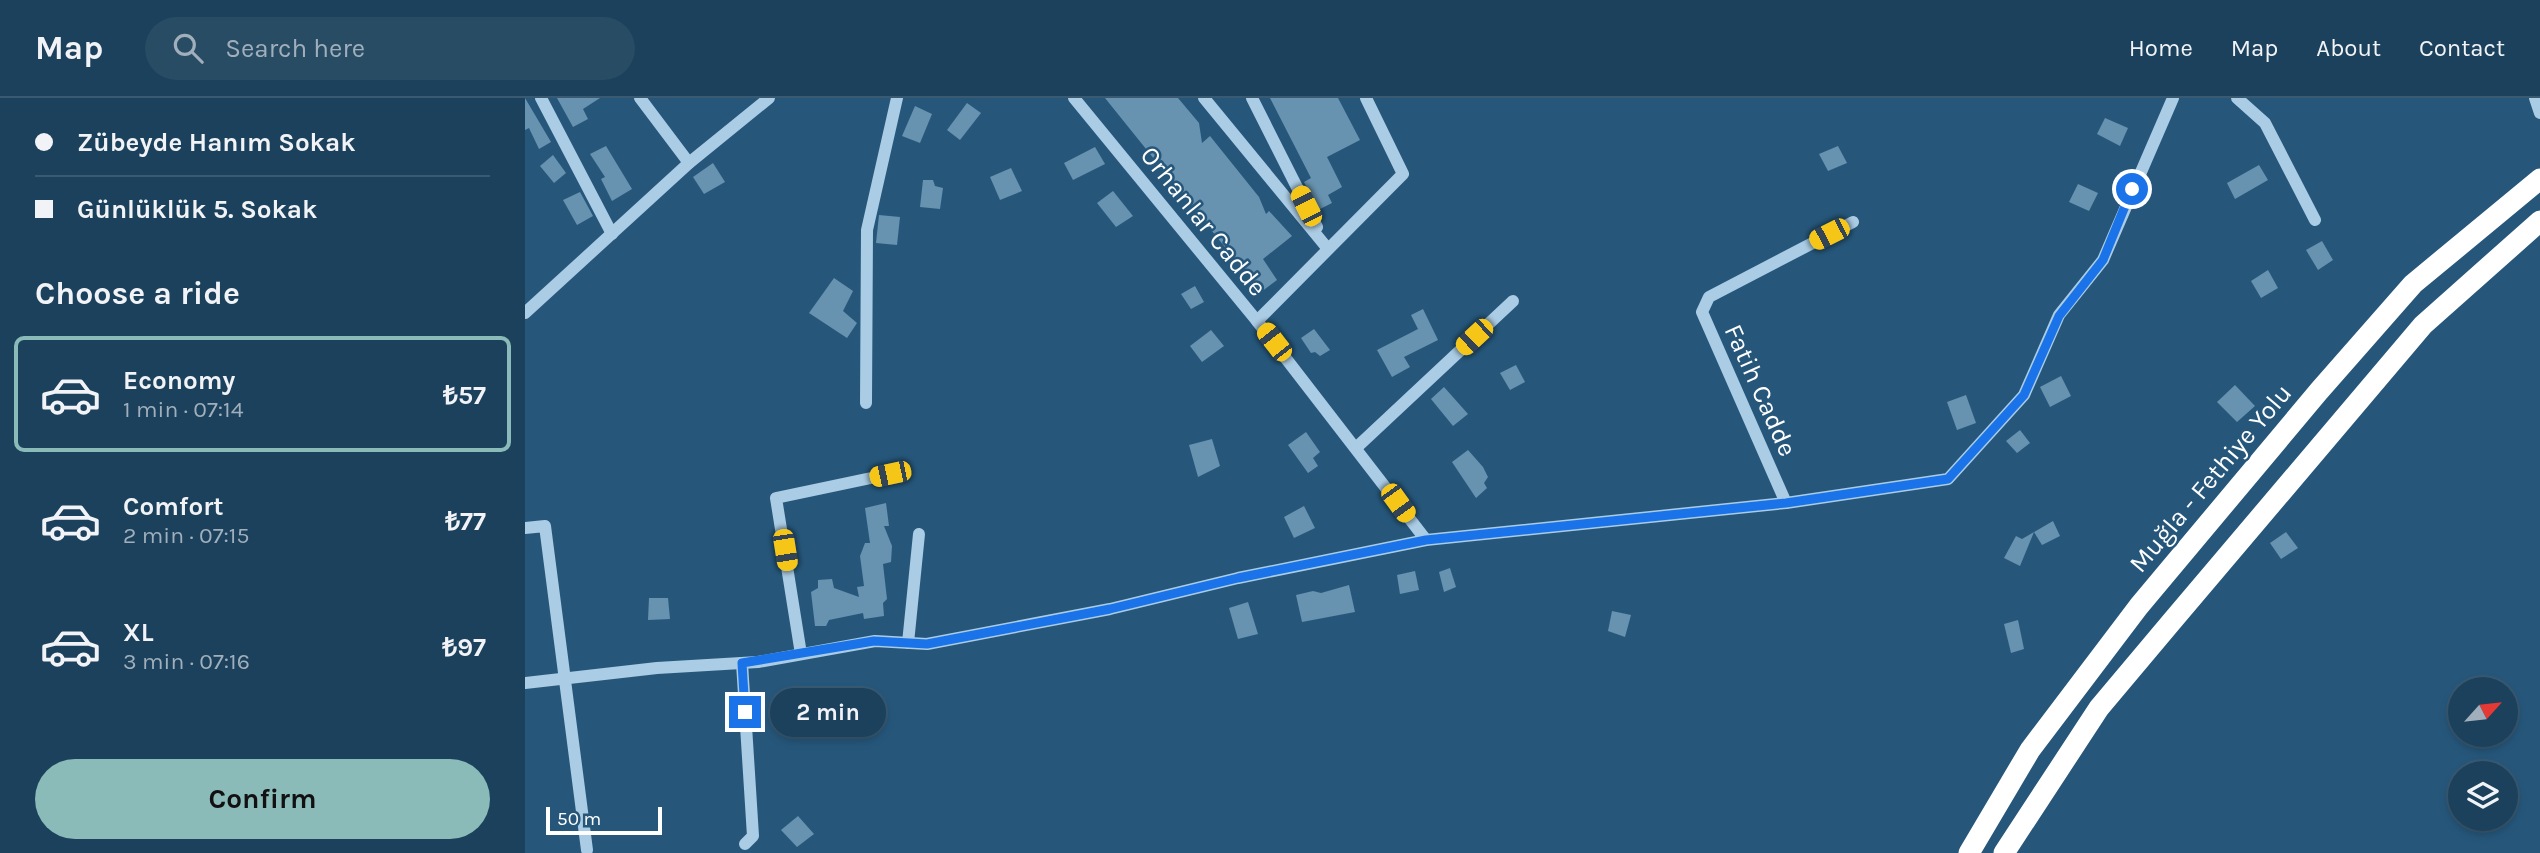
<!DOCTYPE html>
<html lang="en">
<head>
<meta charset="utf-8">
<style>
  :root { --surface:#1c415c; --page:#294c65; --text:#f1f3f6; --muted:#a0afbb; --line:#3a5a72; --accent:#8bbbb9 }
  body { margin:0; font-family:Karla,sans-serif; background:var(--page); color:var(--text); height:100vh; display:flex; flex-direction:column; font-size:26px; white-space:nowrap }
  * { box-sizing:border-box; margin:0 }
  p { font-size:23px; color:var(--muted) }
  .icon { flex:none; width:38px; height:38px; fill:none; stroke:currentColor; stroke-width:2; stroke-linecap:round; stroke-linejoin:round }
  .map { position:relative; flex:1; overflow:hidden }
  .side { display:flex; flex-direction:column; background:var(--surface); width:525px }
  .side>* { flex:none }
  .guide { display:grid; align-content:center; height:154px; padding:0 35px; background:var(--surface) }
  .needle { width:46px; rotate:63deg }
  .controls { position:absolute; left:1923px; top:579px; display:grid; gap:14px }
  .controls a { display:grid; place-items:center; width:70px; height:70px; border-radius:50%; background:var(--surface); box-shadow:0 4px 10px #0003,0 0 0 2px var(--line); font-size:35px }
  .scale { position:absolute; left:21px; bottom:18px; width:116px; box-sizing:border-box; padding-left:7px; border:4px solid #fff; border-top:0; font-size:19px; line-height:24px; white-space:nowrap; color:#fff; -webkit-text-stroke:5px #26577b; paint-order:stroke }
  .end { position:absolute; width:32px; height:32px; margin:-16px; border:9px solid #1a73e8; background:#fff; box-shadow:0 0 0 4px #fff }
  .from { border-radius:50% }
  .bubble { position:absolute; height:49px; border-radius:24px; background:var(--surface); box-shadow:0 4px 10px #0003,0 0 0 2px var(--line); font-size:23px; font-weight:700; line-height:49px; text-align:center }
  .car { position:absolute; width:21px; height:42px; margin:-21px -10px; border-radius:9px; box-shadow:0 0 5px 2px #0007; background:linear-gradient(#f5c518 24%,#345 0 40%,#f5c518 0 76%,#345 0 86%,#f5c518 0) }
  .guide b { display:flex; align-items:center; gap:24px; height:66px; font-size:26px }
  .guide b+b { border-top:2px solid var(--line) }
  .guide i { width:18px; height:18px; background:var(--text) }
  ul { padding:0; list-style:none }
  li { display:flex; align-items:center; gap:21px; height:116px; margin:0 14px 10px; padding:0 21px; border:4px solid transparent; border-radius:10px }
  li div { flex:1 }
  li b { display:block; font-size:26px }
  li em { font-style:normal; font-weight:700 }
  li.on { border-color:var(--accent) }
  li>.icon { width:63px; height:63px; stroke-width:1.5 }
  h2 { padding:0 35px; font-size:32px; line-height:84px }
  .action { display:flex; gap:14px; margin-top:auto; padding:14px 35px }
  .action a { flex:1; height:80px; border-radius:42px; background:var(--accent); color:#111; font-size:28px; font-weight:700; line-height:80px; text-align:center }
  header { display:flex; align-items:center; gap:42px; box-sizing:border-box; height:98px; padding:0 35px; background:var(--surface); border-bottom:2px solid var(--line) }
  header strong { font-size:33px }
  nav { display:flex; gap:38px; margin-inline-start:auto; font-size:24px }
  .search { width:490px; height:63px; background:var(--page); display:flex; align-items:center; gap:18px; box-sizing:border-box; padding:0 24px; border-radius:38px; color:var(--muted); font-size:26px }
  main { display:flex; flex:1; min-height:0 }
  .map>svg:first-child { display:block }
</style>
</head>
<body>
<header>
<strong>Map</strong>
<div class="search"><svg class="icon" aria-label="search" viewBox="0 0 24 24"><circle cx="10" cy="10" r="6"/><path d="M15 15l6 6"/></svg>Search here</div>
<nav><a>Home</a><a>Map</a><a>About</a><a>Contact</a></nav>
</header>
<main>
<section class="side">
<div class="guide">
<b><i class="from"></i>Zübeyde Hanım Sokak</b>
<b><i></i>Günlüklük 5. Sokak</b>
</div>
<h2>Choose a ride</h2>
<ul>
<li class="on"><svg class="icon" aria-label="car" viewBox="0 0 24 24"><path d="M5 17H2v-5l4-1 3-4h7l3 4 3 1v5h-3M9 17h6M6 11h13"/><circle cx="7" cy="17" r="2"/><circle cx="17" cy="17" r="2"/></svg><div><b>Economy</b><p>1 min · 07:14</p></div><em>₺57</em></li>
<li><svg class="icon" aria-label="car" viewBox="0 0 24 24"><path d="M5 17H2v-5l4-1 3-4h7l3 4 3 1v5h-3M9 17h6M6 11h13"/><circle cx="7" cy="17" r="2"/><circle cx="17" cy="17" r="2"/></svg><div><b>Comfort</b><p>2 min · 07:15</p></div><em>₺77</em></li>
<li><svg class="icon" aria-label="car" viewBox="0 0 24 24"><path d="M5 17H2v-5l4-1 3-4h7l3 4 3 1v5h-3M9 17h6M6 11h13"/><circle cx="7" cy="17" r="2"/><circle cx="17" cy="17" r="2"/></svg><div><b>XL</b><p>3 min · 07:16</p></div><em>₺97</em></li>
</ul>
<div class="action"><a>Confirm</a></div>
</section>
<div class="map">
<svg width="2015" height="755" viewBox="0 0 2015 755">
  <rect width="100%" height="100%" fill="#26577b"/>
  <g fill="#6792b0">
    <polygon points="0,0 26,44 14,51 4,30 0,32"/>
    <polygon points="32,0 75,0 58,11 63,21 48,29"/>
    <polygon points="580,0 653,0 674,25 677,45 685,38 734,99 741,116 744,113 767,138 738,161 752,182 736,194"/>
    <polygon points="745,0 813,0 835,42 802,59 817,89 803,97 807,105 793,112 779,84 786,80"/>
    <polygon points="442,5 456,15 435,42 422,32"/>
    <polygon points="390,8 407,16 395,45 377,38"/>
    <polygon points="1580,20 1603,30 1595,48 1572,36"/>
    <polygon points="81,48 107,91 87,103 76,81 80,79 65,56"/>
    <polygon points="1313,48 1322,65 1303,73 1294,56"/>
    <polygon points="570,49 580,66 548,82 539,65"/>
    <polygon points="28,57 41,75 29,85 15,68"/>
    <polygon points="188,65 200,84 179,96 168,79"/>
    <polygon points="1734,67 1743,82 1710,101 1702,85"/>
    <polygon points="486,70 497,93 475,102 465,79"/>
    <polygon points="398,82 408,82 410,88 418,90 415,111 395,109"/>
    <polygon points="1553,86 1573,95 1564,113 1544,104"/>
    <polygon points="588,93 608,118 591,129 572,105"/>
    <polygon points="55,94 68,118 52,127 38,102"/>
    <polygon points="354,117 375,119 372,147 351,145"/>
    <polygon points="1797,143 1808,162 1793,172 1781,152"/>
    <polygon points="1743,172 1753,190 1736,200 1726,183"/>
    <polygon points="309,180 328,193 318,213 332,225 322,240 284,215"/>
    <polygon points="670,188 679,204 666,211 656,196"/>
    <polygon points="898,211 913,242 879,259 885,269 867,279 852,252 893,231 886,217"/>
    <polygon points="789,231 805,252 795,258 790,254 786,255 776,240"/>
    <polygon points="686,232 699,248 677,264 665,248"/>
    <polygon points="991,267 1000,284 985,292 975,275"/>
    <polygon points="1536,278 1546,298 1525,309 1515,289"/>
    <polygon points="1710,287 1730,308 1712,324 1692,304"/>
    <polygon points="919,289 943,316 928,328 906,301"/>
    <polygon points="1441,297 1451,325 1432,332 1422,304"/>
    <polygon points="1495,332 1505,345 1492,355 1481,343"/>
    <polygon points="781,334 795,354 788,360 793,368 783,375 763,347"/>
    <polygon points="687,341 695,368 673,379 664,347"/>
    <polygon points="943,352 958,369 963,379 959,385 962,390 951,400 927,364"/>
    <polygon points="361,405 364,428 359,428 367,448 366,464 358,466 362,501 358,505 359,518 339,521 338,515 304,522 301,528 290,528 286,494 293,490 293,482 307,481 309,490 334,499 332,489 339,488 335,458 340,445 345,445 340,410"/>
    <polygon points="779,408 790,430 769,440 759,419"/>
    <polygon points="1528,423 1535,438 1517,447 1509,434 1495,468 1479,460 1491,438 1497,441"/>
    <polygon points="1761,434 1773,450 1756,461 1745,445"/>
    <polygon points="925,470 931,489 919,494 914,474"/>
    <polygon points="890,473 894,492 875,496 872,477"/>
    <polygon points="824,487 830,514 777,524 771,497 788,493 796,495"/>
    <polygon points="124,500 143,500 145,521 123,522"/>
    <polygon points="723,504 733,536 713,541 704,510"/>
    <polygon points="1087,513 1106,517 1100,539 1083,533"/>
    <polygon points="1493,522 1499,551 1486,555 1479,526"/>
    <polygon points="273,718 289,736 272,749 256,732"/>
  </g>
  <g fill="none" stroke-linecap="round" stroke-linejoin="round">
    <g stroke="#aacce4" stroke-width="12">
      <polyline points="16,0 87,136"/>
      <polyline points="115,0 164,65"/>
      <polyline points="549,0 732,223 901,442"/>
      <polyline points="679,0 803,151"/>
      <polyline points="727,0 792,129"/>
      <polyline points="1712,0 1740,25 1790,122"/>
      <polyline points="2010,0 2015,15"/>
      <polyline points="0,215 164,65 244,0"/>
      <polyline points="732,223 878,76 841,0"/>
      <polyline points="341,305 342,132 372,0"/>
      <polyline points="832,349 988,203"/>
      <polyline points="1261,405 1177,214 1184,199 1328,124"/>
      <polyline points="0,430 20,428 62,752"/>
      <polyline points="383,545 394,436"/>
      <polyline points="276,556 251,400 365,376"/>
      <polyline points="217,565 228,738 220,746"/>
      <polyline points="0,585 132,570 233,564 350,543 402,546 585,511 713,480 901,442 1261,405 1423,381 1499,297 1534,217 1578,162 1648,0"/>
    </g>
    <g stroke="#fff" stroke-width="21">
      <polyline points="1444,755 1505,652 1614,508 1794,293 1888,186 2015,81"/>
      <polyline points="1479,755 1574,610 1648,522 1898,227 2015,123"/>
    </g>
  </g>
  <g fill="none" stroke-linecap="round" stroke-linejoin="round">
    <polyline stroke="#1a73e8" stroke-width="9" points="220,614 217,565 349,543 402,546 585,511 713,480 901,442 1261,405 1423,381 1499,297 1534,218 1578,162 1607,91"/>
  </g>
  <g text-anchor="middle" stroke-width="5" stroke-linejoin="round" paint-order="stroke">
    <g font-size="26" fill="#fff" stroke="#26577b">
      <text transform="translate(679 123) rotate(51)" y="9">Orhanlar Cadde</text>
      <text transform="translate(1236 292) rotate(66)" y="9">Fatih Cadde</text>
      <text transform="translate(1685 380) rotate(-50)" y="9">Muğla - Fethiye Yolu</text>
    </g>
  </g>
</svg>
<div class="controls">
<a><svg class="needle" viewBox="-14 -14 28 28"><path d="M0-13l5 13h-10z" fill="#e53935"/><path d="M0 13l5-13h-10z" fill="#a0afbb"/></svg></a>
<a><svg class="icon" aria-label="layers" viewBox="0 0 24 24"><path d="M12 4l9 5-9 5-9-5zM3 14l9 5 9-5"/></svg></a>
</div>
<div class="scale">50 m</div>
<i class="end from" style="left:1607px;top:91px"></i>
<i class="end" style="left:220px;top:614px"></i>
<div class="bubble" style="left:245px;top:590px;width:116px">2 min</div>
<i class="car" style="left:781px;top:108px;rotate:333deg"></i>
<i class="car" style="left:1304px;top:136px;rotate:243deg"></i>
<i class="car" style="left:949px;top:239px;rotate:227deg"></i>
<i class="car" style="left:749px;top:244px;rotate:322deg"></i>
<i class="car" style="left:365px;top:376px;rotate:258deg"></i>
<i class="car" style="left:873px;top:405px;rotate:144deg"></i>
<i class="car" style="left:260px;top:452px;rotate:171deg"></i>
</div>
</main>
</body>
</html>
